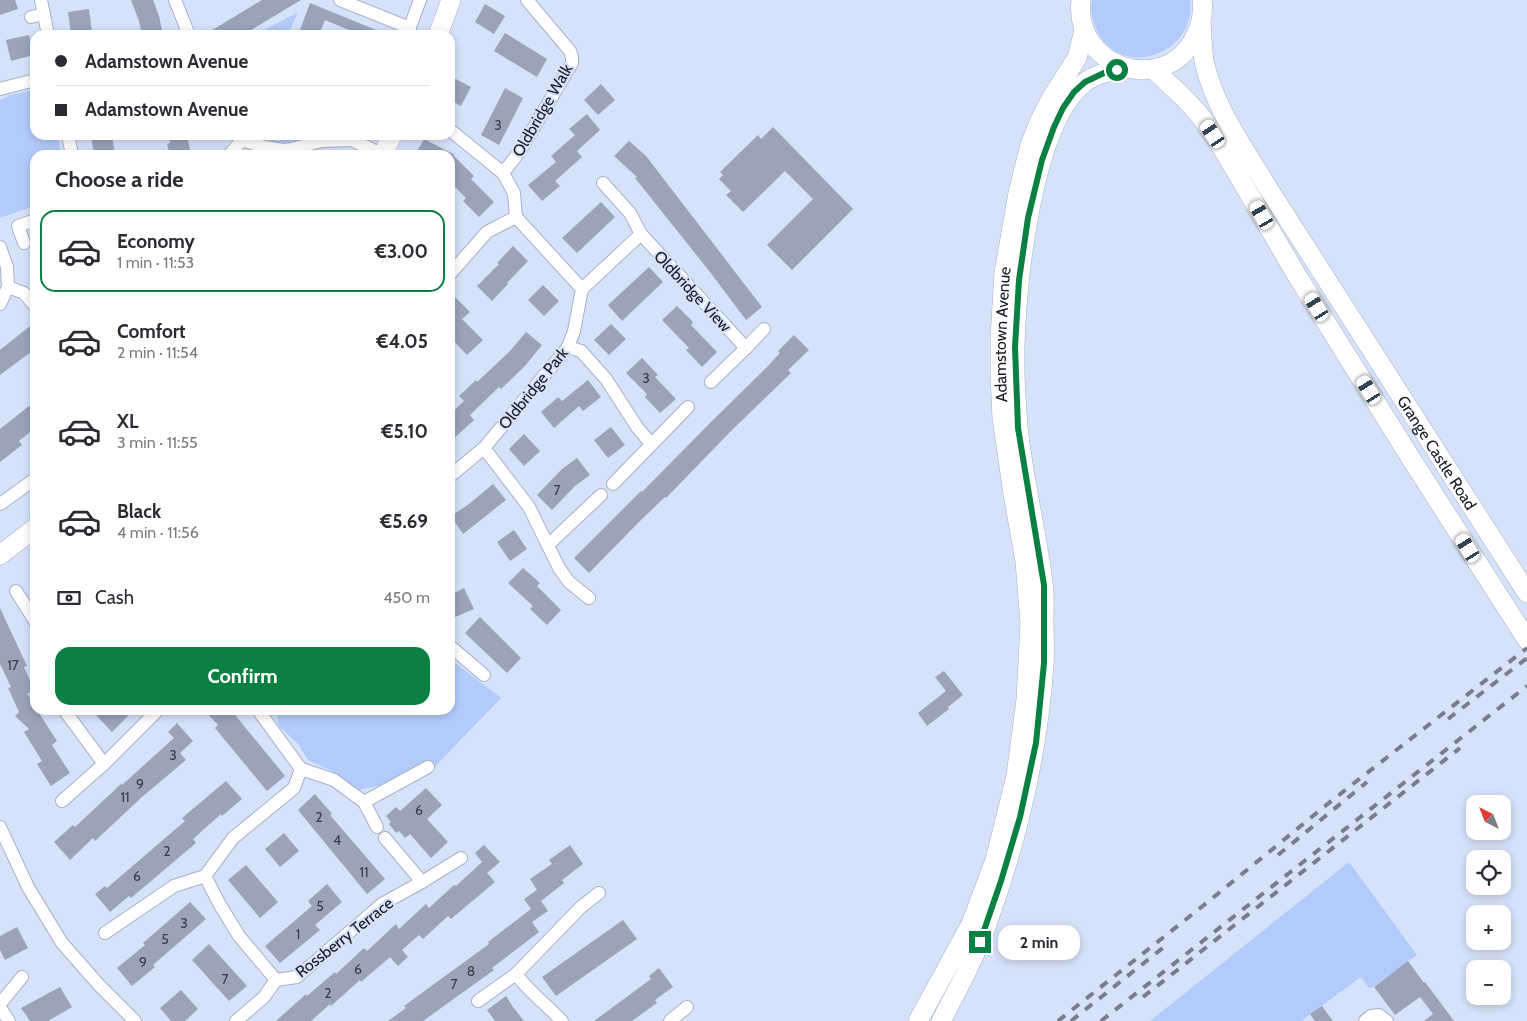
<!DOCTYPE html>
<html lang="en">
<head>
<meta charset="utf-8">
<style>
  :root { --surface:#fff; --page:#f2f2f3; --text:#2b2b33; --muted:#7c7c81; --line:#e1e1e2; --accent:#0b8043 }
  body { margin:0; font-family:Cabin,sans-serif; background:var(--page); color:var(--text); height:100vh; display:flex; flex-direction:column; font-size:19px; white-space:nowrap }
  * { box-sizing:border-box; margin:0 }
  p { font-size:16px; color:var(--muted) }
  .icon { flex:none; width:28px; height:28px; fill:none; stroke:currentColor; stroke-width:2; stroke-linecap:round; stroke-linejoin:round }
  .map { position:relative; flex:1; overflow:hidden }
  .sheet { position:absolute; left:30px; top:150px; width:425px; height:565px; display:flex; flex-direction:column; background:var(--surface); border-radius:15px; box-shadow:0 2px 8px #0003 }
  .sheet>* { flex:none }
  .guide { position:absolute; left:30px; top:30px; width:425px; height:110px; border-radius:15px; box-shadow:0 2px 8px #0003; display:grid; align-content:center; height:110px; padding:0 25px; background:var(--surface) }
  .needle { width:32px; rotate:318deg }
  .tools { position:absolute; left:1466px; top:795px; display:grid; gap:10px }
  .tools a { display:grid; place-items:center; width:45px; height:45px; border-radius:10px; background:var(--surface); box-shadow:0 2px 8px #0003; font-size:25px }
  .end { position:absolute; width:22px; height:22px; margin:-11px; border:6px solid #0b8043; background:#fff; box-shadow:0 0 0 2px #fff }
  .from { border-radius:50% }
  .bubble { position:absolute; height:35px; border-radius:15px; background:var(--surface); box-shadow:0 2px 8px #0003; font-size:16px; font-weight:700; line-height:35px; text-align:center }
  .car { position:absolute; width:15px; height:30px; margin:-15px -8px; border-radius:6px; box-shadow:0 0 4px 1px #0007; background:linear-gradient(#fff 24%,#345 0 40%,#fff 0 76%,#345 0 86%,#fff 0) }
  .guide b { display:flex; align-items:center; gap:18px; height:48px; font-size:19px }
  .guide b+b { border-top:1px solid var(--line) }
  .guide i { width:12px; height:12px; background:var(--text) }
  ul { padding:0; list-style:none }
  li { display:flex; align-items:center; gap:15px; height:82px; margin:0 10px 8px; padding:0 15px; border:2px solid transparent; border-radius:15px }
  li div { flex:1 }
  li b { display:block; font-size:19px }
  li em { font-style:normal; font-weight:700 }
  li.active { border-color:var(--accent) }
  li>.icon { width:45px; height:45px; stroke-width:1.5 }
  h2 { padding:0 25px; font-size:22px; line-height:60px }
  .pay { display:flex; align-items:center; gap:12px; height:55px; padding:0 25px; font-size:19px }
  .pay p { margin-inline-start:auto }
  .button { display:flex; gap:10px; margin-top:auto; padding:10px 25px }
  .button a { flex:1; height:58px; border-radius:15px; background:var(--accent); color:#fff; font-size:20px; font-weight:700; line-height:58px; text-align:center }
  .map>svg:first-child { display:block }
</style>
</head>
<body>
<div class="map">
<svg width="1527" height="1021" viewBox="0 0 1527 1021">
  <rect width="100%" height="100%" fill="#d6e2fa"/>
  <g fill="#b3cbfa">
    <path d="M1092 0H1190C1197 55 1120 81 1097 30 1092 20 1090 11 1092 0Z"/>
    <polygon points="298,12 288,35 260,35 259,33"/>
    <polygon points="35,90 35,135 58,135 61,155 35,155 35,206 0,218 0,100 10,95"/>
    <path d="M254 135H312C296 145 271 144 254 135Z"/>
    <polygon points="450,659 501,698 425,777 415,768 389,783 359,790 332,771 308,760 299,745 279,726 277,715 282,710 450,710"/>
    <polygon points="1349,862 1417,955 1373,987 1369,988 1361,977 1301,1021 1150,1021"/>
  </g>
  <g fill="#99a4ba">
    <polygon points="0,0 15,0 18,9 0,15"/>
    <polygon points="131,0 153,0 159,16 163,35 142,35 139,21"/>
    <polygon points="262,0 301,0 243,35 204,35"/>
    <polygon points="310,3 342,16 388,35 361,35 325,20 319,35 298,35"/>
    <polygon points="485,4 505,16 494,34 475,22"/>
    <polygon points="89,9 92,32 71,35 68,12"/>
    <polygon points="505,33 547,59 537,77 494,51"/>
    <polygon points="29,35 33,55 11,61 6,40"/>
    <polygon points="450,76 471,87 461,106 450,100"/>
    <polygon points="601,84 615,100 598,115 584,100"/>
    <polygon points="505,88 523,98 499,145 481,135"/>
    <polygon points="587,114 600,130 577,151 582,157 555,181 560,186 542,201 528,185 556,162 551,156 575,135 569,129"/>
    <polygon points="773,127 853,209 792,270 767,245 813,199 785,171 743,212 726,195 731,191 719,179 723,175 720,172 758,135 761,139"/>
    <polygon points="91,135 112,135 115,155 94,155"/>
    <polygon points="168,135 187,135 191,155 170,155 167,144 170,143"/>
    <polygon points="424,139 455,155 453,155 474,176 471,179 494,202 479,217 463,201 466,198 450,182 450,155 415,155"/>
    <polygon points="629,141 646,156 762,307 746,320 710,272 635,178 637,177 614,156"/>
    <polygon points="601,202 615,217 577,253 562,238"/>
    <polygon points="513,246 528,261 507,283 508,284 492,301 477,286 499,264 497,263"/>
    <polygon points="649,267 663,282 622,321 608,305"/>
    <polygon points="543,285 559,301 544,316 528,300"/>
    <polygon points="450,292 470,312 462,319 483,340 467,355 450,337"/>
    <polygon points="677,306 693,322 691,325 717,352 702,367 686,350 689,348 662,320"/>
    <polygon points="35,322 35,349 0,375 0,350"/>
    <polygon points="611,324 626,339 609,355 594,340"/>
    <polygon points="526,332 542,345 525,366 501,389 499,387 470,415 474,420 450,442 450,414 464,401 459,396 476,380 477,382 510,351"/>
    <polygon points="794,335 809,350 788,370 791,373 731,431 666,498 665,497 640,521 589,573 574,558 641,491 642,492 711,422 768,366 780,353 778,351"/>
    <polygon points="642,358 658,375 655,377 676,399 660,413 645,397 647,394 626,373"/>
    <polygon points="588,380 601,397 583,411 579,406 554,428 541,412 558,397 562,401"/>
    <polygon points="29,406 35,413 35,428 19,441 22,445 0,462 0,429"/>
    <polygon points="611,427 625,445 608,458 594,440"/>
    <polygon points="524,434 540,451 524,466 509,449"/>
    <polygon points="577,458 590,475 575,486 552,510 537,495 562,469"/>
    <polygon points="493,484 506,500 463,534 451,516 469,504"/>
    <polygon points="514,530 527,549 510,561 497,542"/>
    <polygon points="523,568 540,583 537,586 561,610 547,625 530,609 533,606 508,583"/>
    <polygon points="464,588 474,609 455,617 450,607 450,595"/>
    <polygon points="0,608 27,666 24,667 34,690 27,694 35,702 35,710 37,710 57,741 52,745 70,773 51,786 37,764 42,761 24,732 29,729 15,716 19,712 8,688 11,687 0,664"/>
    <polygon points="480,617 521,658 507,673 465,633"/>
    <polygon points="944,671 963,695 948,707 949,709 927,726 918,713 946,691 935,677"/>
    <polygon points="91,710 134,710 112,732"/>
    <polygon points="204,710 231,710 285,776 267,791 215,728 218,725"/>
    <polygon points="177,723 193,741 180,753 186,760 142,797 95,841 93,838 70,860 54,842 73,825 75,827 121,784 122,785 174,738 168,732"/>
    <polygon points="226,781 242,799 222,816 221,814 193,839 196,843 131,898 129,896 110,912 95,894 105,886 107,888 185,821 182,818"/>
    <polygon points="426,788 442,805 427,819 448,842 431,858 410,834 405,838 399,831 396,833 389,824 391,822 386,816 396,807 400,811"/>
    <polygon points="315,794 332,814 330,815 385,879 367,894 298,810"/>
    <polygon points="284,833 299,851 280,867 265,849"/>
    <polygon points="484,845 500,862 487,873 495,882 451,919 448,916 423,939 419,935 402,950 408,957 398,966 390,957 361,982 360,980 331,1006 330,1004 311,1021 276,1021 306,994 307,996 335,972 336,974 364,948 367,951 396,924 399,929 426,904 429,908 454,885 456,886 482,862 475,853"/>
    <polygon points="570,845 583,864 562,880 564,883 541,901 548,911 532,922 539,932 492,968 494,970 423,1021 388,1021 406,1008 404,1006 489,944 488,942 531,909 524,899 537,890 530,879 552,864 549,860"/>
    <polygon points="246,865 278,902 260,918 228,880"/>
    <polygon points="327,884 342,902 315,925 320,930 280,963 265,946 312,906 308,901"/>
    <polygon points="190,902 206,919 153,965 155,967 132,986 117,968 145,945 143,943"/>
    <polygon points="623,920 637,939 556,996 542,977"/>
    <polygon points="17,927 28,948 5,960 0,950 0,936"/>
    <polygon points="209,944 247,986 229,1001 192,960"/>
    <polygon points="1408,961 1424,983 1425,982 1454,1021 1424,1021 1433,1014 1420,997 1395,1015 1374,987"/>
    <polygon points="659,968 673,987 655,1000 657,1003 632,1021 594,1021 651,979 649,976"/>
    <polygon points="60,987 72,1007 48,1021 30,1021 21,1008"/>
    <polygon points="181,990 198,1009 185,1021 171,1021 160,1008"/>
    <polygon points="506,996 513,1007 524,1021 495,1021 487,1010"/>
    <polygon points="1322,1006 1333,1021 1315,1021 1310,1014"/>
  </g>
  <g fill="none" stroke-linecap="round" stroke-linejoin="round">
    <defs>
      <g id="street">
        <polyline points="41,0 48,35"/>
        <polyline points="175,0 189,35"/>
        <polyline points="340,0 410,28"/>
        <polyline points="31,17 44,14"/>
        <polyline points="407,35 420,0"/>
        <polyline points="0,89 35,80"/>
        <polyline points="450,130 503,173 514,193 516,217"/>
        <polyline points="68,135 72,155"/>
        <polyline points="237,135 242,140 264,147 283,150 292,149 321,141 352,140 383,155"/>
        <polyline points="229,155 242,140"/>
        <polyline points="503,173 520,151 572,63 572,57 570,51 527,0"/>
        <polyline points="641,234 746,348 764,329"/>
        <polyline points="24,243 18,226 35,220"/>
        <polyline points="0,247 7,267 8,287 0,304"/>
        <polyline points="450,274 487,232 516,217"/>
        <polyline points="8,287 24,293 35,306"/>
        <polyline points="582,289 641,234 630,213 603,183"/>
        <polyline points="568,347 581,351 606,379 637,427 651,444"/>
        <polyline points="711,382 746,348"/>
        <polyline points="484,448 529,507 559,568 569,582 589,598"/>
        <polyline points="450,476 484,448 568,347 574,331 582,289 516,217"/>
        <polyline points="613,484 688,407"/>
        <polyline points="0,504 35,479"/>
        <polyline points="548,545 601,495"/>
        <polyline points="16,591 35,621"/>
        <polyline points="450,646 484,675"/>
        <polyline points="65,711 104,764"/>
        <polyline points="301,769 334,780 364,802 428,767"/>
        <polyline points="62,801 104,764 158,710"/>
        <polyline points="364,802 377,827"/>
        <polyline points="0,827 28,887 62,943 99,985 135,1021"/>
        <polyline points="385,838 422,882"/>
        <polyline points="105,933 174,886 205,876"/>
        <path d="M516 974C529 992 547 1005 562 1021"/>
        <polyline points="276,980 297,977 382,904 422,882 461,858"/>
        <polyline points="478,1001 516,974 581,907 599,893"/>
        <polyline points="0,1004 22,977"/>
        <polyline points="0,1008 9,1021"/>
        <polyline points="236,1021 264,997 276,980 239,936 220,905 205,876 233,838 294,788 301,769 258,710"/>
        <polyline points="670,1021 687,1007"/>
        <polyline points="1365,1021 1371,1016 1379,1015 1387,1021"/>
      </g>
      <g id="secondary">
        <path d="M1081 0C1073 67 1164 98 1195 37 1201 25 1204 14 1202 0"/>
        <path id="s1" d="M1201 22C1202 35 1202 48 1204 61 1214 107 1244 148 1268 188L1527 593"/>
        <polyline points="438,35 451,0"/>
        <polyline points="1153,69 1182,96 1199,114 1221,146 1296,274 1410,457 1527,640"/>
        <polyline points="383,155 392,135"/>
        <polyline points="0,555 35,528"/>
        <path id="s2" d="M918 1021 971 924 995 860 1016 776 1026 700 1030 623 1025 561 1013 494 1002 418 1000 373V337L1004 273 1018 193 1030 145 1040 120 1052 97 1077 58 1084 30"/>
        <path d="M941 1021C958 989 975 957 987 924 1017 841 1038 753 1044 665 1045 650 1044 634 1044 619 1044 607 1045 595 1043 583 1037 531 1023 479 1018 426 1016 400 1014 371 1015 345 1017 281 1032 124 1084 83 1096 73 1112 71 1127 69"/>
      </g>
    </defs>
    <use href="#street" stroke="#a6b1c8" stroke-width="14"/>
    <use href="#secondary" stroke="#a6b1c8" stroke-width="20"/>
    <use href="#street" stroke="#fff" stroke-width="12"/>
    <use href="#secondary" stroke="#fff" stroke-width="19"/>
    <g stroke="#767e8e" stroke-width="4" stroke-dasharray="9 9" stroke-linecap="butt">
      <polyline points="1448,719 1527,658"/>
      <polyline points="1278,855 1367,782"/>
      <polyline points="1143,997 1460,748"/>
      <polyline points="1058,1021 1204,905 1335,798 1527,648"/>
      <polyline points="1071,1021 1169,943"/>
      <polyline points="1101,1021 1527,686"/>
    </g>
  </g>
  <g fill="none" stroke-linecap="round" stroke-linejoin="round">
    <polyline stroke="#0b8043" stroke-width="6" points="980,942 1001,881 1020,817 1036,743 1044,663 1044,585 1018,428 1015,347 1019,280 1028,218 1042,160 1054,127 1063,108 1074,92 1085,82 1106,72 1117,70"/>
  </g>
  <g text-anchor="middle" stroke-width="4.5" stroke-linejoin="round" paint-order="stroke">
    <g font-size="14" fill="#373c48">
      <text x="498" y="130">3</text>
      <text x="646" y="383">3</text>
      <text x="557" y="495">7</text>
      <text x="13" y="670">17</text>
      <text x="173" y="760">3</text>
      <text x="140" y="789">9</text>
      <text x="125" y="802">11</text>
      <text x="419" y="815">6</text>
      <text x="319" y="822">2</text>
      <text x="337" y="845">4</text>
      <text x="167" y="856">2</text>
      <text x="364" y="877">11</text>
      <text x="137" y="881">6</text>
      <text x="320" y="911">5</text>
      <text x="184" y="928">3</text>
      <text x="298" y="939">1</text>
      <text x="165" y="944">5</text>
      <text x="143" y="967">9</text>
      <text x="358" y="974">6</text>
      <text x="471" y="976">8</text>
      <text x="225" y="984">7</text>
      <text x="454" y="989">7</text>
      <text x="328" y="998">2</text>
    </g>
    <g font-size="16" fill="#161a22" stroke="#d6e2fa">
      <text transform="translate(542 110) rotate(-60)" y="6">Oldbridge Walk</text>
      <text transform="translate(693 291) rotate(47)" y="6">Oldbridge View</text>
      <text dy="6" stroke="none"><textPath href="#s2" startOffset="710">Adamstown Avenue</textPath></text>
      <text transform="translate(533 388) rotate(-51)" y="6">Oldbridge Park</text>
      <text dy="6" stroke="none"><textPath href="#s1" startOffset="496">Grange Castle Road</textPath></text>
      <text transform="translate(344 937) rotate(-38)" y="6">Rossberry Terrace</text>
    </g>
  </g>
</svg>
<div class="tools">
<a><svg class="needle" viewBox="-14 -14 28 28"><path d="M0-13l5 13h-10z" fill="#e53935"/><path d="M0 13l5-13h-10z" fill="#7c7c81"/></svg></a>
<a><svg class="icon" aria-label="locate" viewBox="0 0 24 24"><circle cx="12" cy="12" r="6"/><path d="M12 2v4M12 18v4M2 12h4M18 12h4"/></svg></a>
<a>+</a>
<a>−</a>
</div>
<i class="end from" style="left:1117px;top:70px"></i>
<i class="end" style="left:980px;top:942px"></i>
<div class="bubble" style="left:998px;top:925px;width:82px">2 min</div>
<i class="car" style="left:1213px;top:134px;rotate:326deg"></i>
<i class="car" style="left:1262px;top:215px;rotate:330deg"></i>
<i class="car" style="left:1317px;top:307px;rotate:328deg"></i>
<i class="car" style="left:1369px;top:390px;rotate:328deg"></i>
<i class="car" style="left:1468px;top:548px;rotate:328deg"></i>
<div class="guide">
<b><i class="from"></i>Adamstown Avenue</b>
<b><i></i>Adamstown Avenue</b>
</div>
<section class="sheet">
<h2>Choose a ride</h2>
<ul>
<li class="active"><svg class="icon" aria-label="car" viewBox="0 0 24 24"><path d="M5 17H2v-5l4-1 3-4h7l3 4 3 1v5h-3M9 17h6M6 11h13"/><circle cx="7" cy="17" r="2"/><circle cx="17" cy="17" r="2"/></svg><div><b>Economy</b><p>1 min · 11:53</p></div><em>€3.00</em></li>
<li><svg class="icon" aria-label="car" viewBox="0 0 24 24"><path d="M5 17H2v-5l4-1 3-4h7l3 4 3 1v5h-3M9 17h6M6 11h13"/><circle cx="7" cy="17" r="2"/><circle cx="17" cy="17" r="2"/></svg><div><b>Comfort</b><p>2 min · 11:54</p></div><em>€4.05</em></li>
<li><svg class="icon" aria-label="car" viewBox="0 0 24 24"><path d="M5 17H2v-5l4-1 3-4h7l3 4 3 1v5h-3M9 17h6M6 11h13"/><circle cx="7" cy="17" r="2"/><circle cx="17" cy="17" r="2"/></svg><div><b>XL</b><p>3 min · 11:55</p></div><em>€5.10</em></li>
<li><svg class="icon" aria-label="car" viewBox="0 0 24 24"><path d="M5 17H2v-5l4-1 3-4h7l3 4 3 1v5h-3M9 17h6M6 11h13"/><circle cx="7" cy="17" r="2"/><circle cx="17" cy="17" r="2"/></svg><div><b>Black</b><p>4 min · 11:56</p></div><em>€5.69</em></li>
</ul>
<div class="pay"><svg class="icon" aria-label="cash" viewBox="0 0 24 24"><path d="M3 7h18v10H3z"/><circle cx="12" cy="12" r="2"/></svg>Cash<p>450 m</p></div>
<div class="button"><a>Confirm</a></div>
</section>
</div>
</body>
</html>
